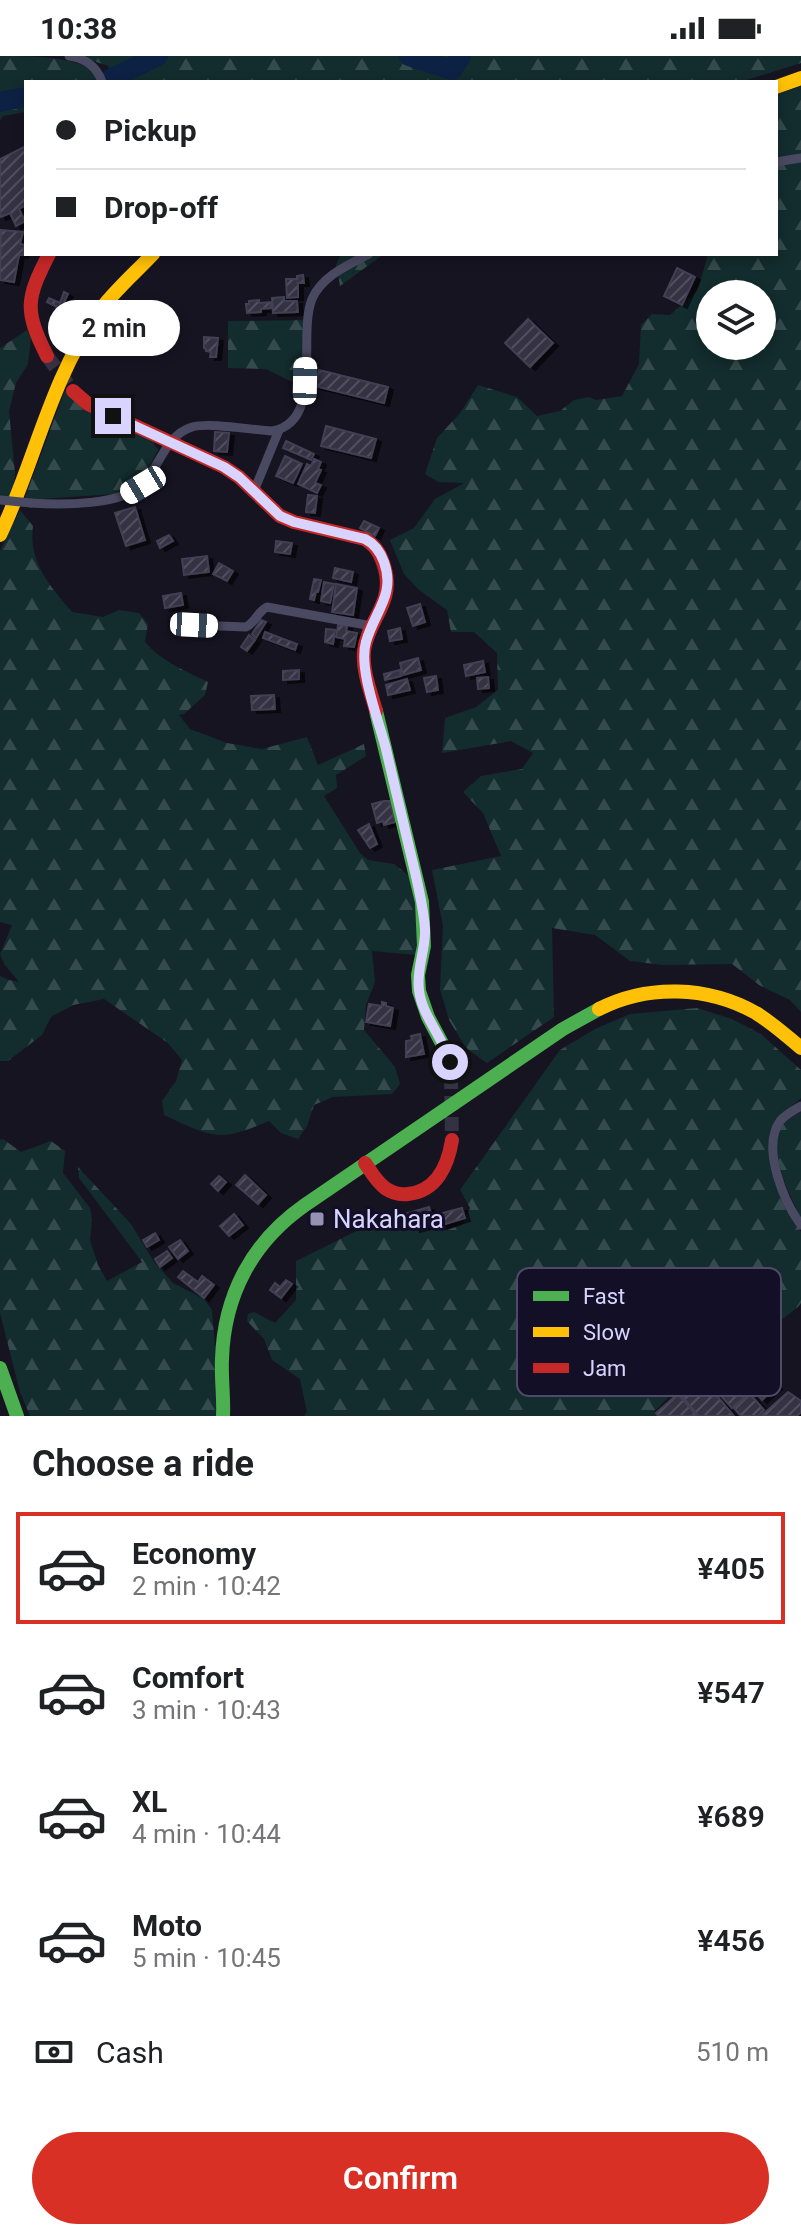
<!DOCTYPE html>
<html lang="en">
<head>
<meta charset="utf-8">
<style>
  :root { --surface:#fff; --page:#f2f2f2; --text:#202124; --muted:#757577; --line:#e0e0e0; --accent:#d93025 }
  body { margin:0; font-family:Roboto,sans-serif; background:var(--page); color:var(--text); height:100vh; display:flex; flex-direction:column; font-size:30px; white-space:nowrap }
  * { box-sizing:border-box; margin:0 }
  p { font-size:26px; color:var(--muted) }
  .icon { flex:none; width:44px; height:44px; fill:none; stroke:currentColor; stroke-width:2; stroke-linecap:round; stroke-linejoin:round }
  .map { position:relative; height:1360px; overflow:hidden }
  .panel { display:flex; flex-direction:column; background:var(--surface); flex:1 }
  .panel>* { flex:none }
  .banner { position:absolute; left:24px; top:24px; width:754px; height:176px; border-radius:0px; box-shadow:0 4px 12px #0003; display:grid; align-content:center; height:176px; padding:0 32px; background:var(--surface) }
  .tools { position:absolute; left:696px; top:224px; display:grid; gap:16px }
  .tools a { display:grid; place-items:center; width:80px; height:80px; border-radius:50%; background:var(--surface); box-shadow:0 4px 12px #0003; font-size:40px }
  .end { position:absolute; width:36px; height:36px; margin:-18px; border:10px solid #d9d4ff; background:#111; box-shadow:0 0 0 4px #111 }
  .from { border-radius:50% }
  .bubble { position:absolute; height:56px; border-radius:28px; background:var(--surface); box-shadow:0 4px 12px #0003; font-size:26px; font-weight:600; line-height:56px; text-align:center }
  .car { position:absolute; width:24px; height:48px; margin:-24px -12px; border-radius:10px; box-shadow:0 0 6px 2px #0007; background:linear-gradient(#fff 24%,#345 0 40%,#fff 0 76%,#345 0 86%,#fff 0) }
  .banner b { display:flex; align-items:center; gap:28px; height:76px; font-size:30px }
  .banner b+b { border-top:2px solid var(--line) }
  .banner i { width:20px; height:20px; background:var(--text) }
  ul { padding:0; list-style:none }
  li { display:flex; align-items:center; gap:24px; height:112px; margin:0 16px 12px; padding:0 16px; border:4px solid transparent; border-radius:0px }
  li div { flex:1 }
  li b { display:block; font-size:30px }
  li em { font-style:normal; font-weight:600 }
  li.selected { border-color:var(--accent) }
  li>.icon { width:72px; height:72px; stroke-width:1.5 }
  h2 { padding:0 32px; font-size:36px; line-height:96px }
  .pay { display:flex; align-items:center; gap:20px; height:88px; padding:0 32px; font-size:30px }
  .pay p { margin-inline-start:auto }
  .primary-button { display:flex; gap:16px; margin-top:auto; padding:16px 32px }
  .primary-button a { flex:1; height:92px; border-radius:48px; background:var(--accent); color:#fff; font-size:32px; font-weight:600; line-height:92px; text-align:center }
  .status { display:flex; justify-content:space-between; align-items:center; height:56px; padding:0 40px; background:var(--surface); direction:ltr }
  .status svg { height:22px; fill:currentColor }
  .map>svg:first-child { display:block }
</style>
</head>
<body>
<div class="status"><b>10:38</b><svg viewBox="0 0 49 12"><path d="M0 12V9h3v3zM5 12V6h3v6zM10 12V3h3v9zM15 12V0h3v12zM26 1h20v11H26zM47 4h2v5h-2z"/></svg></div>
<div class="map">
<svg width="801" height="1360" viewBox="0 0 801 1360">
  <defs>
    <pattern id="forest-firs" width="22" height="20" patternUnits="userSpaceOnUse" patternTransform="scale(2)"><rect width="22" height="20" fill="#132c2d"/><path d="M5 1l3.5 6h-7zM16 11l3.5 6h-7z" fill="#354a4c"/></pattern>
    <pattern id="building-hatch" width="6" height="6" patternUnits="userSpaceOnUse" patternTransform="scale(2)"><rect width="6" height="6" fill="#343243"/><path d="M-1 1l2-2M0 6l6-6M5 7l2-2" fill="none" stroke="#514f5f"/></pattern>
    <filter id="shadow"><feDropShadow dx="5" dy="3" stdDeviation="0" flood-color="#0009"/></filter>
  </defs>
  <rect width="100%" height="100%" fill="#161421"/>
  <g fill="url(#forest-firs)" fill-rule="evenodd">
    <path d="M0 0C29 0 64 0 90 12 95 15 100 21 104 26H26V56L3 60 0 64Z"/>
    <polygon points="79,0 801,0 801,7 740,26 116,26 108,10"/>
    <path d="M801 30V956L790 944 759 929 732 908 662 909 630 905 595 879 552 872 554 961 487 1007 466 992 449 964 440 933 443 870 432 814 501 800 483 757 463 736 481 720 522 713 533 697 511 685 442 697 445 662 476 651 498 634 497 597 474 576H451L447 554 419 534 404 518 390 484 414 472 435 443 464 427 438 426 425 418 437 382 460 357 478 329 517 341 537 360 560 355 574 344 589 341 596 344 622 340 639 308 641 269 652 258 670 259 698 234 708 198H776V39ZM710 238H762V290H710Z"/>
    <polygon points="341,198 384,198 340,230 336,209"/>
    <polygon points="308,264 305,327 296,328 266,313 228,312 228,265"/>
    <polygon points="27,274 31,282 28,308 16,327 9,355 15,417 14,430 9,442 0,441 0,292"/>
    <polygon points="65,334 83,351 152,385 158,394 140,428 115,438 24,444"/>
    <path d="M20 454 33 470C28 506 50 530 72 556L103 561 119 554 139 557 148 568 145 586C161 605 185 615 208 626L205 639 184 658 179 659 190 673 227 687 262 693 307 681 318 709 364 688 366 700 336 719 337 732 324 740 360 797 368 804 394 808 411 821 418 865 417 899 372 895 375 926 366 949 364 974 395 1011 400 1028 392 1038 333 1041 314 1049 307 1070 298 1083 281 1077 269 1065C254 1071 235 1080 219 1079 200 1077 181 1067 164 1059L162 1045 176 1025 182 1004 168 987 104 943 73 949 51 961 42 979 8 1005H0V920L9 924 19 926 4 908 0 898 12 869 0 866V495Z"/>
    <polygon points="697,952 732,963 761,978 801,1014 801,1042 777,1062 770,1075 769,1089 770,1109 786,1154 801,1176 801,1247 798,1251 763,1278 738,1281 710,1298 654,1356 657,1360 304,1360 307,1356 300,1323 272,1304 264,1283 247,1265 248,1258 254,1256 275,1267 296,1244 296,1205 387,1160 398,1174 447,1174 462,1169 470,1152 460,1134 560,994 595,973 630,958"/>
    <path d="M801 1056V1162C790 1139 767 1096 781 1071 786 1064 794 1060 801 1056Z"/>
    <polygon points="3,1083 21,1096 51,1085 65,1095 63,1117 90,1152 92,1163 90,1184 98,1209 107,1225 142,1206 79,1122 78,1111 131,1168 154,1206 173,1227 204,1243 212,1254 216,1303 217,1360 30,1360 20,1336 0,1257 0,1084"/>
  </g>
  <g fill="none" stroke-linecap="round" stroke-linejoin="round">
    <g stroke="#0d2144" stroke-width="20">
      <polyline points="409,0 452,14 461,0"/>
      <polyline points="104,26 158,0"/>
      <polyline points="0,46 26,41"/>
    </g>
  </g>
  <g fill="url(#building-hatch)" stroke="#433f54" stroke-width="2" filter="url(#shadow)">
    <polygon points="26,90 26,149 19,153 25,165 16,170 10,157 1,161 0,159 0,103"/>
    <polygon points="1,174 23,176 20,188 25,189 23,199 19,199 14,226 0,224"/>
    <polygon points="677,212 695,221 682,249 664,240"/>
    <polygon points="303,219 304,227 298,227 298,241 287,242 286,223 297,223 297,220"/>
    <polygon points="64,236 68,238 61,253 47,246 49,242 60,247"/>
    <polygon points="284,241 284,245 297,245 298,256 273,257 272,242"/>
    <polygon points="259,244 259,247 271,246 271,252 261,253 261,256 247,257 246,248 249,248 249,245"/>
    <polygon points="528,263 553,287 530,311 505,287"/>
    <polygon points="204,281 218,282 216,301 210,301 211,296 206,295 206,293 204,292"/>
    <polygon points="319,314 388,331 384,347 315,330"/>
    <polygon points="326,370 376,383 371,402 321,390"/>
    <polygon points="215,376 229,377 227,396 214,395"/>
    <polygon points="286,385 314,398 311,404 283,392"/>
    <polygon points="285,400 302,408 293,427 276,420"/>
    <polygon points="314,403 321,406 318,413 321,414 315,427 321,429 317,437 298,428 307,408 311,410"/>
    <polygon points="308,439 317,440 315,457 306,456"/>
    <polygon points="135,451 145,484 126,490 115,457"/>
    <polygon points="364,465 379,472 375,480 360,472"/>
    <polygon points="169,479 173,485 160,492 157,485"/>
    <polygon points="276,485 292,487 290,498 275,496"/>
    <polygon points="207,500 209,516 184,519 182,503"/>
    <polygon points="219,507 233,515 227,525 213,518"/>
    <polygon points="335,512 353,516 351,526 333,522"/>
    <polygon points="314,523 321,524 318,536 316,536 314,544 310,543"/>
    <polygon points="324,526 334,528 330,547 321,545"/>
    <polygon points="336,528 357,532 353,559 332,556"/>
    <polygon points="181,537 183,549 165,552 163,540"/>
    <polygon points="420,548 425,566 413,570 407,552"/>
    <polygon points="261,564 266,566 256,582 252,578"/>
    <polygon points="338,569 347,570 346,575 357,577 354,591 344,590 345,583 336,581"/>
    <polygon points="400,572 402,583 390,585 388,575"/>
    <polygon points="326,573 335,574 333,588 325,586"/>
    <polygon points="265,576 297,588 295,594 263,582"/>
    <polygon points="249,579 255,584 247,595 241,591"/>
    <polygon points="418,602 421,614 403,619 400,607"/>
    <polygon points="483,605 485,616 466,620 464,609"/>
    <polygon points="299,614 299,623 283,624 283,615"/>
    <polygon points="400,614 401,620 385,624 384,618"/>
    <polygon points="436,620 438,634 427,636 424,622"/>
    <polygon points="488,621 489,632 478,633 477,622"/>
    <polygon points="407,623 410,634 388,639 386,629"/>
    <polygon points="274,639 275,653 252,654 251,640"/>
    <polygon points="384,745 390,745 395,766 384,769 383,765 377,767 372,748"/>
    <polygon points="369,768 377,788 370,792 358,774"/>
    <polygon points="382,946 386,947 386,950 393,952 390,970 366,966 369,948 382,950"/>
    <polygon points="420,978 424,998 406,1001 406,985 412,984 411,980"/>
    <polygon points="245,1119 266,1139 258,1148 236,1129"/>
    <polygon points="219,1120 226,1126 218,1135 211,1128"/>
    <polygon points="429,1151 434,1168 415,1173 414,1168 408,1170 405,1158"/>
    <polygon points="462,1152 465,1162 442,1169 439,1158"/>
    <polygon points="234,1158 243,1169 229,1180 220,1170"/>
    <polygon points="155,1177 159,1184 147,1191 143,1184"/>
    <polygon points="180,1184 188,1195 178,1203 169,1191"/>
    <polygon points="167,1195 172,1202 160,1211 155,1203"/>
    <polygon points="183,1215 198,1226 202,1220 214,1229 204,1242 178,1221"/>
    <polygon points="286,1224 292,1228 281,1242 270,1234 275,1227 280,1231"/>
    <polygon points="719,1306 748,1338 732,1352 703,1320"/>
    <polygon points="698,1318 734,1360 699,1360 678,1336"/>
    <polygon points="771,1323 777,1330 762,1344 756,1337"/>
    <polygon points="788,1336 801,1345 801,1356 797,1360 761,1360"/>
    <polygon points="678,1338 697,1360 658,1360 656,1357"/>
    <polygon points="750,1338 764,1354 758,1360 741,1360 734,1352"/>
  </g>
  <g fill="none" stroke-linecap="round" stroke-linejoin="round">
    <g stroke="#333142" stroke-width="14" stroke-dasharray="14 7" stroke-linecap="butt">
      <polyline points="47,300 73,335"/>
      <polyline points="451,1019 452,1084"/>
    </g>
    <g stroke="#4a4962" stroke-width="9">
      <path d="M69 0C85 2 97 11 102 26"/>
      <polyline points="776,106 801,102"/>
      <polyline points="254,435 279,374"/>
      <path d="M31 447C60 449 124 450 144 427 160 409 166 379 192 371 211 366 251 374 272 375 325 366 297 280 312 243 322 220 348 209 369 198"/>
      <path d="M194 569 246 571C256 566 257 556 267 551L372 570"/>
      <path d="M801 1050C794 1054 785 1059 780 1065 761 1092 784 1146 801 1169"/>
    </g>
    <g stroke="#4caf50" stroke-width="14">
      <polyline points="376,655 422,846 424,890 418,919 419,935 428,961 447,997 451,1019"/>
      <polyline points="0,1312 17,1360"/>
      <path d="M223 1360C224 1341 221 1322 222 1303 224 1239 252 1186 305 1149L563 973 599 953"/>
    </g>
    <g stroke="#ffc107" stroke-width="14">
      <polyline points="776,31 801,22"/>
      <path d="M0 479C35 406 50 324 98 257 113 236 135 217 153 198"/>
      <path d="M599 953C648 928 708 930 756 957 772 967 787 980 801 992"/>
    </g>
    <g stroke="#c62828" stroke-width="14">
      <path d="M47 300C24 254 26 243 49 198"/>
      <path d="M73 335 88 348 224 411 239 421 280 460 294 466 365 483C377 491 381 499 385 513 394 548 368 563 364 595 362 615 371 636 376 655"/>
      <path d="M365 1107C371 1116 376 1125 385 1132 392 1137 400 1139 408 1138 437 1135 448 1109 452 1084"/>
    </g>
    <polyline stroke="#4a4962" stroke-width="9" points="1,444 31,447"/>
  </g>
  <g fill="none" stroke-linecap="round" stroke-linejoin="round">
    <path stroke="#d9d4ff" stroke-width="10" d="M113 360 224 411 239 421 280 460 294 466 365 483C375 488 380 495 384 506 396 539 374 556 366 586 358 613 379 665 386 693 394 727 402 761 410 795 416 820 423 846 425 873 426 893 416 913 419 934 422 960 443 981 450 1006"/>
  </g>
  <rect fill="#9591b1" stroke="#130f26" stroke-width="3" x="309" y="1155" width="16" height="16" rx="4"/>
  <g text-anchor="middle" stroke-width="6" stroke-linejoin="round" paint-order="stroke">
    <g font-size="26" fill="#d9d4ff" stroke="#130f26" text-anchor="start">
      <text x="333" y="1172">Nakahara</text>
    </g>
  </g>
  <rect x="517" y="1212" width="264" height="128" rx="12" fill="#130f26" stroke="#4e4a67" stroke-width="2"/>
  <rect x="533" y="1235" width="36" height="10" fill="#4caf50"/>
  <rect x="533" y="1271" width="36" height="10" fill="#ffc107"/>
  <rect x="533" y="1307" width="36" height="10" fill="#c62828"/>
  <g font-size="22" fill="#d9d4ff">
    <text x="583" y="1248">Fast</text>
    <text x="583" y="1284">Slow</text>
    <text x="583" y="1320">Jam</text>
  </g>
</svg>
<div class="tools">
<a><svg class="icon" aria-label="layers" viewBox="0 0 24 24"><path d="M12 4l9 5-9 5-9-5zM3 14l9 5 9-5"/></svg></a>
</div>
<i class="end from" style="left:450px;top:1006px"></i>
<i class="end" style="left:113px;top:360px"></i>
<div class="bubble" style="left:48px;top:244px;width:132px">2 min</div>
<i class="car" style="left:305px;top:325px;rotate:1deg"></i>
<i class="car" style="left:143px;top:429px;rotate:239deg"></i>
<i class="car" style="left:194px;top:569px;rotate:93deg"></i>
<div class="banner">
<b><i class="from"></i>Pickup</b>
<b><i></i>Drop-off</b>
</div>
</div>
<section class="panel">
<h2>Choose a ride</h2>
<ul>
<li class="selected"><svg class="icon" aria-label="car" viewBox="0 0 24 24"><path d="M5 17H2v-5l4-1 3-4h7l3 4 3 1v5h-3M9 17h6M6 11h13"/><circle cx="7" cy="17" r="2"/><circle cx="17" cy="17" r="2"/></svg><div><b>Economy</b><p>2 min · 10:42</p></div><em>¥405</em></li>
<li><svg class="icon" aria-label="car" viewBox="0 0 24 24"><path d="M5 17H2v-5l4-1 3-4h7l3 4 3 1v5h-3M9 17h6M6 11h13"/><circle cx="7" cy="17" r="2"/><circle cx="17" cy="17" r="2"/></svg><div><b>Comfort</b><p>3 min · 10:43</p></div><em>¥547</em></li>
<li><svg class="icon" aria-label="car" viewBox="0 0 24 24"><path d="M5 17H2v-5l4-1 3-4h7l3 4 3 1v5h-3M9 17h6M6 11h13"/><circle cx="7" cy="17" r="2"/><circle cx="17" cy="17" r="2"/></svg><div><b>XL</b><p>4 min · 10:44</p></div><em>¥689</em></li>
<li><svg class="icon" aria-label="car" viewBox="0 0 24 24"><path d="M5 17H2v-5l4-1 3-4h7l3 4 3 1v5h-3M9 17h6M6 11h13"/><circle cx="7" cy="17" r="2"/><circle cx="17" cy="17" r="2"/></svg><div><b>Moto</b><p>5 min · 10:45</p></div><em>¥456</em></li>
</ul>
<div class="pay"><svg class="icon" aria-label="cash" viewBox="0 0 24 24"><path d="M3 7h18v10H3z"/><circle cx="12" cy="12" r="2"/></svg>Cash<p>510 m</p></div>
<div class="primary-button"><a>Confirm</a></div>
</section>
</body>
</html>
